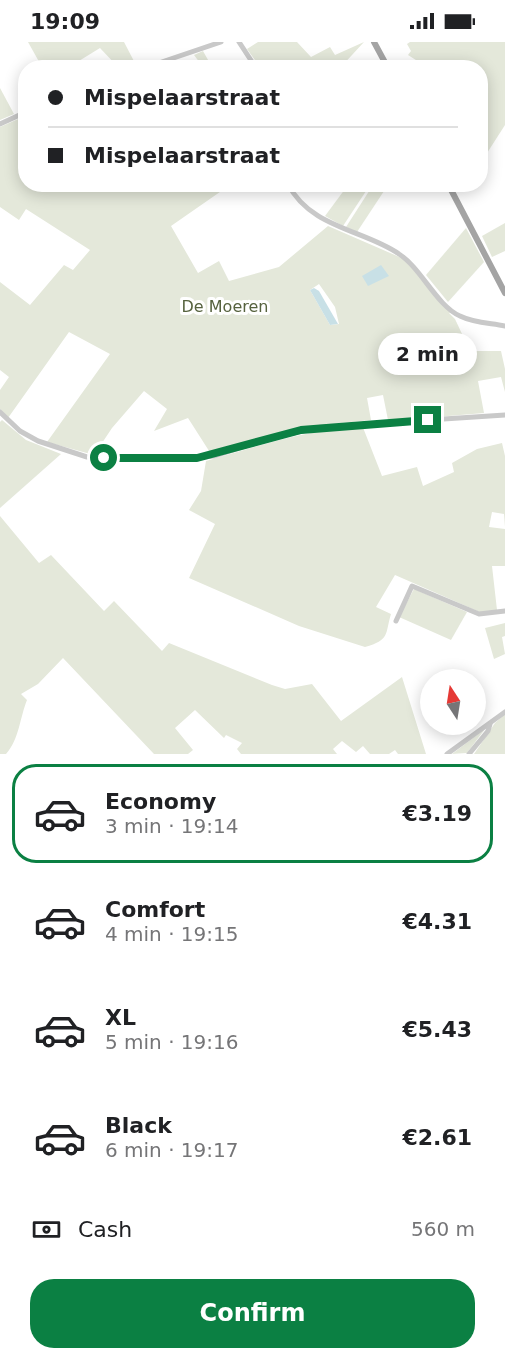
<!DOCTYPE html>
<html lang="en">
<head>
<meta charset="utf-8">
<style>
  :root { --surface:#fff; --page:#f6f6f6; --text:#202124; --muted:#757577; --line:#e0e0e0; --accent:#0b8043 }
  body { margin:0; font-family:"DejaVu Sans",sans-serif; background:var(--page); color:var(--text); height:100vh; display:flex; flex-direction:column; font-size:22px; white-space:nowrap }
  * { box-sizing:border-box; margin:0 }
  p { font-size:20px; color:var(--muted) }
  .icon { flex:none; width:33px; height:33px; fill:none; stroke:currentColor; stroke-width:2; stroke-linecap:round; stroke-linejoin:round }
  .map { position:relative; height:712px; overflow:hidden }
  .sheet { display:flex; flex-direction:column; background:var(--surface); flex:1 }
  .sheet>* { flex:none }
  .hud { position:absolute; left:18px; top:18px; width:470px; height:132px; border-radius:24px; box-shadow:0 3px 15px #0003; display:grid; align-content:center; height:132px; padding:0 30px; background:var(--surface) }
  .needle { width:39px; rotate:348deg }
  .buttons { position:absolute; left:420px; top:627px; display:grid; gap:12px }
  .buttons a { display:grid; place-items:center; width:66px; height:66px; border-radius:50%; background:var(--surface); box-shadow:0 3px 15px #0003; font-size:30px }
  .end { position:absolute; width:27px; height:27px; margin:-14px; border:8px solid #0b8043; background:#fff; box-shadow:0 0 0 3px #fff }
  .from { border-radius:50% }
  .bubble { position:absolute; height:42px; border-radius:21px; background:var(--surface); box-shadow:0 3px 15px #0003; font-size:20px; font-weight:700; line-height:42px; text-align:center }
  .hud b { display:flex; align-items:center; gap:21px; height:57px; font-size:22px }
  .hud b+b { border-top:2px solid var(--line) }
  .hud i { width:15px; height:15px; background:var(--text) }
  ul { padding:10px 0 0; list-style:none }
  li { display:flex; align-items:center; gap:18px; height:99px; margin:0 12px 9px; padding:0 18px; border:3px solid transparent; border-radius:24px }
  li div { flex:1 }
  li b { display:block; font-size:22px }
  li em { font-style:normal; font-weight:700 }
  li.on { border-color:var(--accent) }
  li>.icon { width:54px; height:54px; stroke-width:1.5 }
  .pay { display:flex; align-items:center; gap:15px; height:66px; padding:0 30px; font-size:22px }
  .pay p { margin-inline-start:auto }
  .primary-button { display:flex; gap:12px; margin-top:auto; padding:12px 30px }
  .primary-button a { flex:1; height:69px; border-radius:24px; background:var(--accent); color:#fff; font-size:24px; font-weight:700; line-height:69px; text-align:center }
  .status { display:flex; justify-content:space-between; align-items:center; height:42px; padding:0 30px; background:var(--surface); direction:ltr }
  .status svg { height:16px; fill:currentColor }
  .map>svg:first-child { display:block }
</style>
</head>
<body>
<div class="status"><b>19:09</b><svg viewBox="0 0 49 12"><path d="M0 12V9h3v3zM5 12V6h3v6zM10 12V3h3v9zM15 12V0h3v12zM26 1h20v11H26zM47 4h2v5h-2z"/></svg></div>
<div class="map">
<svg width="505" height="712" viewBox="0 0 505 712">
  <rect width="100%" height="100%" fill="#fff"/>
  <g fill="#e4e8da" fill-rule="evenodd">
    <polygon points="28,0 124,0 137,25 118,25 100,6 74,22 76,25 42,25"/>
    <polygon points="258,0 297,0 311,15 330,5 335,13 364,0 340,26 260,25 247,7"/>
    <polygon points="410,0 505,0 505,83 480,122 480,26 427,25 408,13 411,9 407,2"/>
    <polygon points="203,9 212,25 203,25 194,13"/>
    <polygon points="0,46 14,72 0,78"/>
    <path d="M25 74 26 142 230 143 171 184 198 231 219 219 229 239 279 225 328 184 404 217 451 270 449 271 455 277 470 309H501L505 327V350L501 335 478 339 484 371 400 378H388L383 353 367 356 371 378 321 383 211 412 188 376 154 389 167 367 144 349 112 386 94 413 47 400 110 312 69 290 8 376 0 367V348L9 335 0 328V240L30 263 64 223 73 228 90 208 26 167 19 178 0 165V85ZM319 242 335 265 339 282 330 283 310 248Z"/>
    <polygon points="348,143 370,143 343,184 325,174"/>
    <polygon points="373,143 386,146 357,190 346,185"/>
    <polygon points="505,181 505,209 492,215 482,194"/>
    <polygon points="466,186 484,220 448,260 426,233"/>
    <polygon points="2,378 26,398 61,412 0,466 0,380"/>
    <path d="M362 383 382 434 417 425 423 444 454 430 452 421 477 407 502 401 505 414V485L504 472 492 470 489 485 505 487V524H492L497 568 482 571 395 533 376 565 391 572C385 592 390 598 365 605L299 584 189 536 215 482 189 468 201 449 206 419C262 403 303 389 362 383Z"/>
    <path d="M0 474 39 521 51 513 104 569 114 559 162 609 169 601 272 643 285 647 312 642 341 679 402 635 426 712H398L395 708 389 712H370L363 704 356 710 342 699 333 707 337 712H241L237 707 242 701 226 693 224 696 195 668 175 686 193 708 188 712H154L63 616 38 642 21 652 27 658C20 675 19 698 6 712H0Z"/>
    <polygon points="414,547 467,570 451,598 399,575"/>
    <polygon points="505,581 505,594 502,595 505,612 494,617 485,586"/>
    <polygon points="505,672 505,712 474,712 495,681"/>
    <polygon points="485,687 467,711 452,712"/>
  </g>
  <g fill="#c8e0e6">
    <polygon points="381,223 389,234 368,244 362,234"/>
    <polygon points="314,246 319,249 338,282 330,283 310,248"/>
  </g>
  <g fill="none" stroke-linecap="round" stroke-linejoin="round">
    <g stroke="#c9c9c9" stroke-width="5">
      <polyline points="239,0 256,26"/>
      <polyline points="144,26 221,0"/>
      <polyline points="0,82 26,70"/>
      <path d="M288 142C310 186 365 188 399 212 421 226 437 264 460 274 474 281 490 281 505 284"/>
      <polyline points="0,370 20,389 38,399 87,415 184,417 214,414 271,396 321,385 505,373"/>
      <polyline points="396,579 412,544 479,572 505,569"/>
      <polyline points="447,712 505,670"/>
      <polyline points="469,712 488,689 490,682"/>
    </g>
    <g stroke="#a4a4a4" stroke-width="6">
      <polyline points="374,0 388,26"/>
      <polyline points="448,142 505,251"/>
    </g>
  </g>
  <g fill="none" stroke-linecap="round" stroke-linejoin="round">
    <polyline stroke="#0b8043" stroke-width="8" points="104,416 197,416 301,388 428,378"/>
  </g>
  <g text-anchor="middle" stroke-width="6" stroke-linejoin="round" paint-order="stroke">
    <g font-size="16" fill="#56623e" stroke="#fff">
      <text x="225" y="270">De Moeren</text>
    </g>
  </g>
</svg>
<div class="buttons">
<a><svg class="needle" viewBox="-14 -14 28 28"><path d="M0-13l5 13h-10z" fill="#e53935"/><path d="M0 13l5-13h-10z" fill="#757577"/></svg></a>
</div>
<i class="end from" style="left:104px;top:416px"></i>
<i class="end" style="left:428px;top:378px"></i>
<div class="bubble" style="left:378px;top:291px;width:99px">2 min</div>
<div class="hud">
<b><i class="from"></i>Mispelaarstraat</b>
<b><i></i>Mispelaarstraat</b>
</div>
</div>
<section class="sheet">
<ul>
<li class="on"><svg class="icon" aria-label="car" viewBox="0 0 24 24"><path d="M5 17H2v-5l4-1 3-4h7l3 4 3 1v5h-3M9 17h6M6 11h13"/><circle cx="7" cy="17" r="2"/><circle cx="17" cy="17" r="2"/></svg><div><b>Economy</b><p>3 min · 19:14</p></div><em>€3.19</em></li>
<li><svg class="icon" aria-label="car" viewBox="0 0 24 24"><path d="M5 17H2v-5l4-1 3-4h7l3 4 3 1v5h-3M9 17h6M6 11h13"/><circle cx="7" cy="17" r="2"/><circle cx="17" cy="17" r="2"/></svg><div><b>Comfort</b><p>4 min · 19:15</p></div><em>€4.31</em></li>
<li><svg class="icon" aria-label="car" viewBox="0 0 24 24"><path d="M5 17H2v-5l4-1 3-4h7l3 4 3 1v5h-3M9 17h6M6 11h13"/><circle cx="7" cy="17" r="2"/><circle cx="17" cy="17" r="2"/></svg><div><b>XL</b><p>5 min · 19:16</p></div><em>€5.43</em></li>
<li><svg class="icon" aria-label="car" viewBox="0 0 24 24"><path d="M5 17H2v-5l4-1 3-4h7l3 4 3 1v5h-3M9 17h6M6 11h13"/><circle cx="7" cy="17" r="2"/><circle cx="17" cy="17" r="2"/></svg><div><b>Black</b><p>6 min · 19:17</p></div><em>€2.61</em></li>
</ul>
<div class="pay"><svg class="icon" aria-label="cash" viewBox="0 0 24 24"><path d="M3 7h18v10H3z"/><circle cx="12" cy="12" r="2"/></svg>Cash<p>560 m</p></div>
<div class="primary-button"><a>Confirm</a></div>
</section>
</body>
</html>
